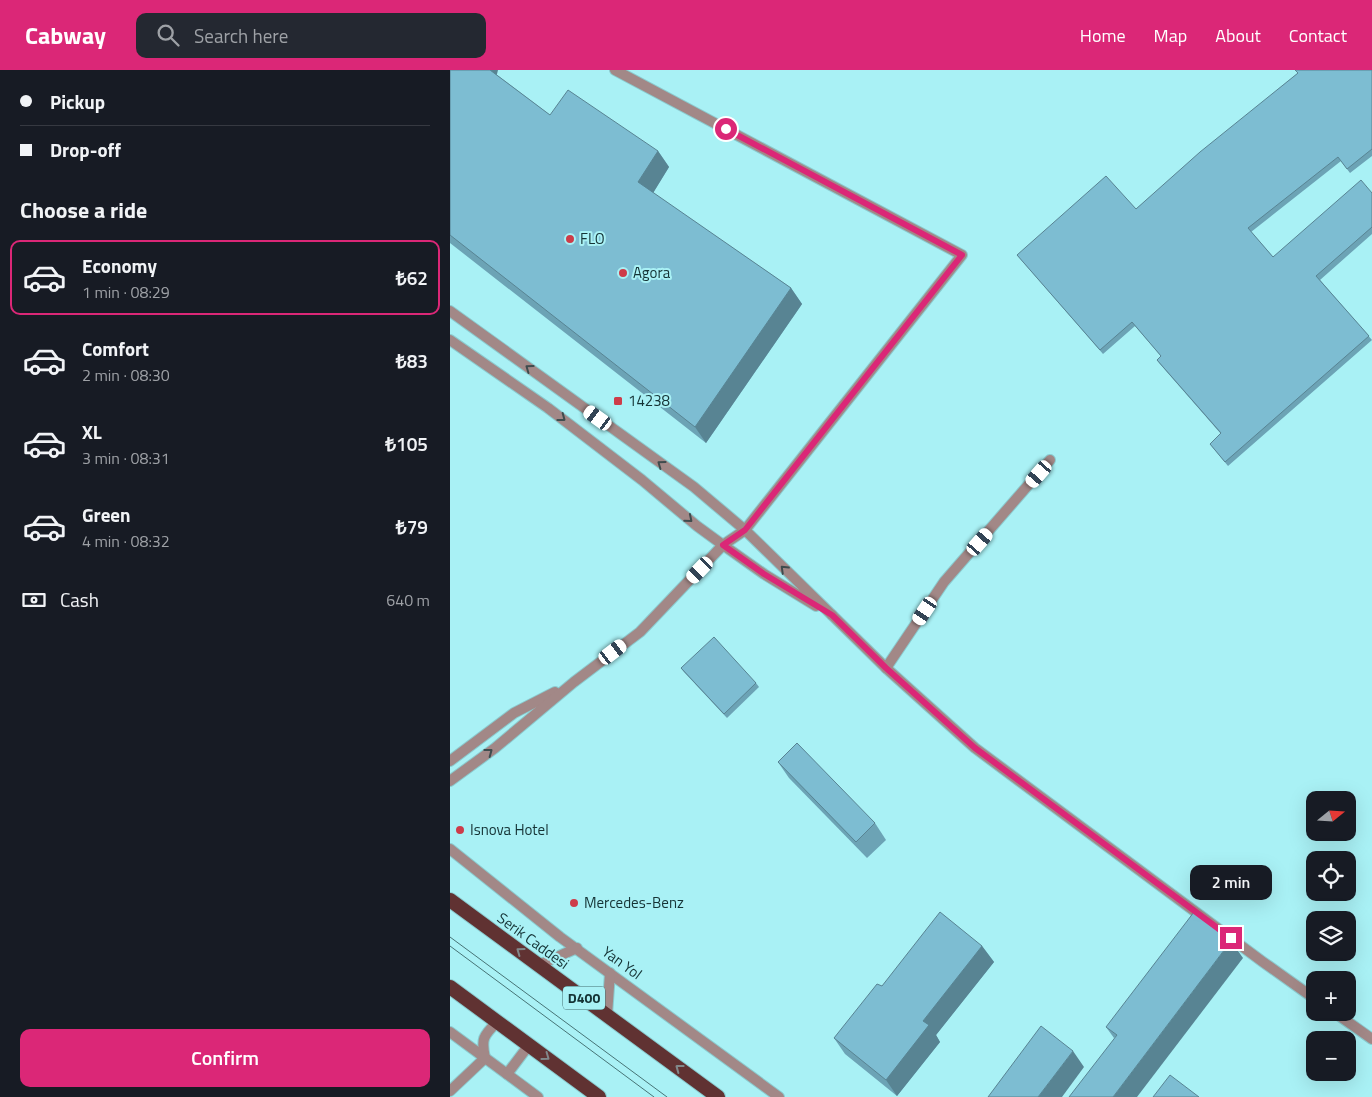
<!DOCTYPE html>
<html lang="en">
<head>
<meta charset="utf-8">
<style>
  :root { --surface:#171b24; --page:#242831; --text:#f1f3f6; --muted:#9ea1a6; --line:#363941; --accent:#db2777 }
  body { margin:0; font-family:"Titillium Web",sans-serif; background:var(--page); color:var(--text); height:100vh; display:flex; flex-direction:column; font-size:19px; white-space:nowrap }
  * { box-sizing:border-box; margin:0 }
  p { font-size:16px; color:var(--muted) }
  .icon { flex:none; width:28px; height:28px; fill:none; stroke:currentColor; stroke-width:2; stroke-linecap:round; stroke-linejoin:round }
  .map { position:relative; flex:1; overflow:hidden }
  .side { display:flex; flex-direction:column; background:var(--surface); width:450px }
  .side>* { flex:none }
  .guide { display:grid; align-content:center; height:110px; padding:0 20px; background:var(--surface) }
  .needle { width:32px; rotate:72deg }
  .tools { position:absolute; left:856px; top:721px; display:grid; gap:10px }
  .tools a { display:grid; place-items:center; width:50px; height:50px; border-radius:10px; background:var(--surface); box-shadow:0 5px 20px #0002; font-size:25px }
  .end { position:absolute; width:22px; height:22px; margin:-11px; border:6px solid #db2777; background:#fff; box-shadow:0 0 0 2px #fff }
  .from { border-radius:50% }
  .bubble { position:absolute; height:35px; border-radius:10px; background:var(--surface); box-shadow:0 5px 20px #0002; font-size:16px; font-weight:600; line-height:35px; text-align:center }
  .car { position:absolute; width:15px; height:30px; margin:-15px -8px; border-radius:6px; box-shadow:0 0 4px 1px #0007; background:linear-gradient(#fff 24%,#345 0 40%,#fff 0 76%,#345 0 86%,#fff 0) }
  .guide b { display:flex; align-items:center; gap:18px; height:48px; font-size:19px }
  .guide b+b { border-top:1px solid var(--line) }
  .guide i { width:12px; height:12px; background:var(--text) }
  ul { padding:0; list-style:none }
  li { display:flex; align-items:center; gap:15px; height:75px; margin:0 10px 8px; padding:0 10px; border:2px solid transparent; border-radius:10px }
  li div { flex:1 }
  li b { display:block; font-size:19px }
  li em { font-style:normal; font-weight:600 }
  li.current { border-color:var(--accent) }
  li>.icon { width:45px; height:45px; stroke-width:1.5 }
  h2 { padding:0 20px; font-size:22px; line-height:60px }
  .pay { display:flex; align-items:center; gap:12px; height:55px; padding:0 20px; font-size:19px }
  .pay p { margin-inline-start:auto }
  .primary-button { display:flex; gap:10px; margin-top:auto; padding:10px 20px }
  .primary-button a { flex:1; height:58px; border-radius:10px; background:var(--accent); color:#fff; font-size:20px; font-weight:600; line-height:58px; text-align:center }
  header { display:flex; align-items:center; gap:30px; box-sizing:border-box; height:70px; padding:0 25px; background:var(--accent); color:#fff }
  header strong { font-size:24px }
  nav { display:flex; gap:28px; margin-inline-start:auto; font-size:18px }
  .search { width:350px; height:45px; background:var(--page); display:flex; align-items:center; gap:12px; box-sizing:border-box; padding:0 18px; border-radius:10px; color:var(--muted); font-size:19px }
  main { display:flex; flex:1; min-height:0 }
  .map>svg:first-child { display:block }
</style>
</head>
<body>
<header>
<strong>Cabway</strong>
<div class="search"><svg class="icon" aria-label="search" viewBox="0 0 24 24"><circle cx="10" cy="10" r="6"/><path d="M15 15l6 6"/></svg>Search here</div>
<nav><a>Home</a><a>Map</a><a>About</a><a>Contact</a></nav>
</header>
<main>
<section class="side">
<div class="guide">
<b><i class="from"></i>Pickup</b>
<b><i></i>Drop-off</b>
</div>
<h2>Choose a ride</h2>
<ul>
<li class="current"><svg class="icon" aria-label="car" viewBox="0 0 24 24"><path d="M5 17H2v-5l4-1 3-4h7l3 4 3 1v5h-3M9 17h6M6 11h13"/><circle cx="7" cy="17" r="2"/><circle cx="17" cy="17" r="2"/></svg><div><b>Economy</b><p>1 min · 08:29</p></div><em>₺62</em></li>
<li><svg class="icon" aria-label="car" viewBox="0 0 24 24"><path d="M5 17H2v-5l4-1 3-4h7l3 4 3 1v5h-3M9 17h6M6 11h13"/><circle cx="7" cy="17" r="2"/><circle cx="17" cy="17" r="2"/></svg><div><b>Comfort</b><p>2 min · 08:30</p></div><em>₺83</em></li>
<li><svg class="icon" aria-label="car" viewBox="0 0 24 24"><path d="M5 17H2v-5l4-1 3-4h7l3 4 3 1v5h-3M9 17h6M6 11h13"/><circle cx="7" cy="17" r="2"/><circle cx="17" cy="17" r="2"/></svg><div><b>XL</b><p>3 min · 08:31</p></div><em>₺105</em></li>
<li><svg class="icon" aria-label="car" viewBox="0 0 24 24"><path d="M5 17H2v-5l4-1 3-4h7l3 4 3 1v5h-3M9 17h6M6 11h13"/><circle cx="7" cy="17" r="2"/><circle cx="17" cy="17" r="2"/></svg><div><b>Green</b><p>4 min · 08:32</p></div><em>₺79</em></li>
</ul>
<div class="pay"><svg class="icon" aria-label="cash" viewBox="0 0 24 24"><path d="M3 7h18v10H3z"/><circle cx="12" cy="12" r="2"/></svg>Cash<p>640 m</p></div>
<div class="primary-button"><a>Confirm</a></div>
</section>
<div class="map">
<svg width="922" height="1027" viewBox="0 0 922 1027">
  <rect width="100%" height="100%" fill="#a9f1f5"/>
  <g fill="none" stroke-linecap="round" stroke-linejoin="round">
    <defs>
      <g id="minor">
        <polyline points="382,545 436,598 525,678 813,892 865,929"/>
        <polyline points="436,598 494,512 600,390"/>
        <polyline points="0,691 64,643 105,622"/>
        <polyline points="0,711 45,678 124,612 190,562 273,475 295,460 512,185 165,0"/>
        <polyline points="884,942 922,969"/>
        <polyline points="0,1021 35,988"/>
      </g>
      <g id="tertiary">
        <polyline points="0,241 244,417 295,460 382,545"/>
        <polyline points="0,270 98,338 192,410 247,456 273,475 314,504 366,536"/>
        <polyline points="0,779 110,867 329,1027"/>
        <polyline points="89,895 127,878"/>
        <polyline points="157,945 160,903"/>
        <polyline points="0,962 88,1027"/>
        <path d="M35 988C31 969 33 966 47 952"/>
        <polyline points="57,1004 79,975"/>
      </g>
      <g id="trunk">
        <polyline points="0,830 268,1027"/>
        <polyline points="0,917 149,1027"/>
      </g>
    </defs>
    <use href="#minor" stroke="#8bcbcf" stroke-width="12"/>
    <use href="#tertiary" stroke="#8bcbcf" stroke-width="12"/>
    <use href="#trunk" stroke="#8bcbcf" stroke-width="16"/>
    <use href="#minor" stroke="#a28887" stroke-width="10"/>
    <use href="#tertiary" stroke="#a28887" stroke-width="10"/>
    <use href="#trunk" stroke="#603232" stroke-width="14"/>
    <g stroke="#477476" stroke-width="1">
      <polyline points="0,867 217,1027"/>
      <polyline points="0,876 204,1027"/>
    </g>
  </g>
  <g fill="#6ca3b5">
    <polygon points="0,0 47,5 100,45 208,81 219,97 203,123 341,218 352,234 256,373 0,173"/>
    <polygon points="845,0 922,0 922,86 900,103 891,91 801,162 823,187 922,123 922,164 870,210 922,270 778,396 760,374 771,364 710,294 707,290 711,286 685,256 653,284 567,185 686,139 848,3"/>
    <polygon points="231,598 306,613 309,617 277,648 234,602"/>
    <polygon points="328,692 425,753 436,770 417,788 339,708"/>
    <polygon points="532,876 544,892 486,965 490,972 447,1026 395,984 384,968 432,916"/>
    <polygon points="793,888 664,968 656,957"/>
  </g>
  <g fill="#588493">
    <polygon points="37,0 48,0 45,12"/>
    <polygon points="208,81 219,97 200,128 188,112"/>
    <polygon points="341,218 352,234 256,373 245,357"/>
    <polygon points="781,871 793,888 687,1027 663,1027"/>
    <polygon points="532,876 544,892 486,965 490,972 447,1026 436,1010 473,951"/>
    <polygon points="623,981 634,997 612,1027 588,1027"/>
  </g>
  <g fill="#7dbdd2" stroke="#588493">
    <polygon points="0,0 40,0 100,45 118,20 208,81 188,112 341,218 245,357 0,165"/>
    <polygon points="845,0 922,0 922,79 897,99 888,87 798,158 823,187 911,110 922,123 922,157 866,206 919,266 775,392 760,374 771,363 707,290 711,286 682,252 650,280 567,185 656,106 686,139 750,82 848,3"/>
    <polygon points="264,567 306,613 274,644 231,598"/>
    <polygon points="347,673 425,753 406,772 328,692"/>
    <polygon points="490,842 532,876 473,951 479,955 436,1010 384,968 427,914 432,916"/>
    <polygon points="744,842 781,871 663,1027 619,1027 667,965 656,957"/>
    <polygon points="591,956 623,981 588,1027 538,1027"/>
    <polygon points="720,1005 749,1027 703,1027"/>
  </g>
  <defs><path id="oneway-chevron" d="M-2-3.5L2.5 0L-2 3.5" fill="none" stroke-width="1.6" stroke-linecap="round" stroke-linejoin="round" transform="scale(1.25)"/></defs>
  <g stroke="#3f4c4e">
    <use href="#oneway-chevron" transform="translate(79 298) rotate(-144)"/>
    <use href="#oneway-chevron" transform="translate(112 348) rotate(37)"/>
    <use href="#oneway-chevron" transform="translate(211 394) rotate(-144)"/>
    <use href="#oneway-chevron" transform="translate(239 449) rotate(40)"/>
    <use href="#oneway-chevron" transform="translate(334 499) rotate(-136)"/>
    <use href="#oneway-chevron" transform="translate(39 682) rotate(-37)"/>
  </g>
  <g stroke="#81888a">
    <use href="#oneway-chevron" transform="translate(70 881) rotate(-144)"/>
    <use href="#oneway-chevron" transform="translate(96 987) rotate(36)"/>
    <use href="#oneway-chevron" transform="translate(229 998) rotate(-143)"/>
  </g>
  <g fill="none" stroke-linecap="round" stroke-linejoin="round">
    <polyline stroke="#db2777" stroke-width="6" points="276,59 512,185 295,460 273,475 314,504 382,545 436,598 525,678 781,868"/>
  </g>
  <g fill="#cd3c49" stroke="#a9f1f5" stroke-width="2">
    <circle cx="120" cy="169" r="5"/>
    <circle cx="173" cy="203" r="5"/>
    <rect x="163" y="326" width="10" height="10" rx="2.5"/>
    <circle cx="10" cy="760" r="5"/>
    <circle cx="124" cy="833" r="5"/>
  </g>
  <g text-anchor="middle" stroke-width="4" stroke-linejoin="round" paint-order="stroke">
    <rect fill="#a9f1f5" stroke="#416c6f" stroke-width="1" x="113" y="916.5" width="42" height="23" rx="4"/>
    <g font-size="14" font-weight="bold" fill="#153335">
      <text x="134" y="933">D400</text>
    </g>
    <g font-size="15" fill="#153335" stroke="#a9f1f5" text-anchor="start">
      <text x="130" y="174">FLO</text>
      <text x="183" y="208">Agora</text>
      <text x="178" y="336">14238</text>
      <text x="20" y="765">Isnova Hotel</text>
      <text x="134" y="838">Mercedes-Benz</text>
    </g>
    <g font-size="15" fill="#153335" stroke="#a9f1f5">
      <text transform="translate(83 871) rotate(36)" y="5">Serik Caddesi</text>
      <text transform="translate(172 893) rotate(36)" y="5">Yan Yol</text>
    </g>
  </g>
</svg>
<div class="tools">
<a><svg class="needle" viewBox="-14 -14 28 28"><path d="M0-13l5 13h-10z" fill="#e53935"/><path d="M0 13l5-13h-10z" fill="#9ea1a6"/></svg></a>
<a><svg class="icon" aria-label="locate" viewBox="0 0 24 24"><circle cx="12" cy="12" r="6"/><path d="M12 2v4M12 18v4M2 12h4M18 12h4"/></svg></a>
<a><svg class="icon" aria-label="layers" viewBox="0 0 24 24"><path d="M12 4l9 5-9 5-9-5zM3 14l9 5 9-5"/></svg></a>
<a>+</a>
<a>−</a>
</div>
<i class="end from" style="left:276px;top:59px"></i>
<i class="end" style="left:781px;top:868px"></i>
<div class="bubble" style="left:740px;top:795px;width:82px">2 min</div>
<i class="car" style="left:148px;top:348px;rotate:306deg"></i>
<i class="car" style="left:589px;top:404px;rotate:221deg"></i>
<i class="car" style="left:530px;top:472px;rotate:41deg"></i>
<i class="car" style="left:250px;top:500px;rotate:224deg"></i>
<i class="car" style="left:475px;top:541px;rotate:214deg"></i>
<i class="car" style="left:163px;top:582px;rotate:53deg"></i>
</div>
</main>
</body>
</html>
